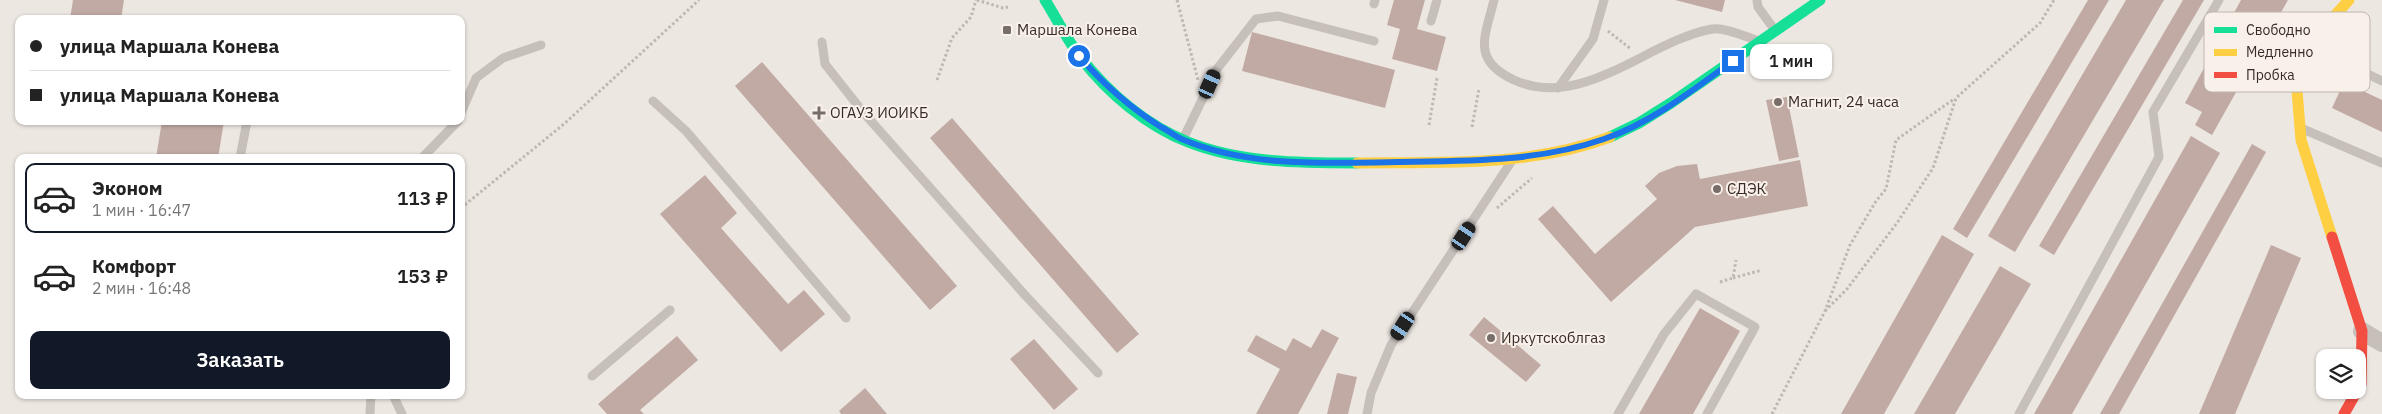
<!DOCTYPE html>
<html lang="ru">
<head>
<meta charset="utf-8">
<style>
  :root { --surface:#fff; --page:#f6f6f6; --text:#222; --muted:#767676; --line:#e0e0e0; --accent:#111827 }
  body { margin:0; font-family:"IBM Plex Sans",sans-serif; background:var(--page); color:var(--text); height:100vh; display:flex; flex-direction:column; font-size:19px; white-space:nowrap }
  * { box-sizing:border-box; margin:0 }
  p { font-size:16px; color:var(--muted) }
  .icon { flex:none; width:28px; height:28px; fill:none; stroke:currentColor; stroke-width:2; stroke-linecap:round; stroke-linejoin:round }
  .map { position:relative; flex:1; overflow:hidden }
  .details { position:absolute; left:15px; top:154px; width:450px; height:245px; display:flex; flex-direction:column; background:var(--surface); border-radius:10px; box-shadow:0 1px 4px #0004 }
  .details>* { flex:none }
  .hud { position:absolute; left:15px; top:15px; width:450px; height:110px; border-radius:10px; box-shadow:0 1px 4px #0004; display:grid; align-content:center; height:110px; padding:0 15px; background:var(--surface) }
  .tools { position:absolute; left:2316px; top:349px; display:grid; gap:10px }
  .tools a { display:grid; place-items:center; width:50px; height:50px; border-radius:10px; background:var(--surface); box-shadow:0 1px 4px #0004; font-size:25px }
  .end { position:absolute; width:22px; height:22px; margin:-11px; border:6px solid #1a73e8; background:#fff; box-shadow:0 0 0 2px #fff }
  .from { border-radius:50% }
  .bubble { position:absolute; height:35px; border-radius:10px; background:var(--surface); box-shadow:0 1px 4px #0004; font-size:16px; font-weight:600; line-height:35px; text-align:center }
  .car { position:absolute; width:15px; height:30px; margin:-15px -8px; border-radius:6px; box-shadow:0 0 4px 1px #0007; background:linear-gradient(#222 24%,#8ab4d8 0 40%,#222 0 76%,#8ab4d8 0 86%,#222 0) }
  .hud b { display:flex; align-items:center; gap:18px; height:48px; font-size:19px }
  .hud b+b { border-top:1px solid var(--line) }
  .hud i { width:12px; height:12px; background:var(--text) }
  ul { padding:9px 0 0; list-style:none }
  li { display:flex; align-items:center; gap:15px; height:70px; margin:0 10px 8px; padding:0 5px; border:2px solid transparent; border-radius:10px }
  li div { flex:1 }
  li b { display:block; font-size:19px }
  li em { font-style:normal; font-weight:600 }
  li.active { border-color:var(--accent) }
  li>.icon { width:45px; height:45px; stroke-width:1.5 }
  .button { display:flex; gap:10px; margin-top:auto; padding:10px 15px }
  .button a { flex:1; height:58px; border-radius:10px; background:var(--accent); color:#fff; font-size:20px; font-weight:600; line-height:58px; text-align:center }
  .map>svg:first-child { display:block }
</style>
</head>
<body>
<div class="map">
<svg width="2382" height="414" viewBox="0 0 2382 414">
  <rect width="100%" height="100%" fill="#ede7e1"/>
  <g fill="#c0aaa3">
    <polygon points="73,0 124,0 121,19 70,19"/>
    <polygon points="1394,0 1425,0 1417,29 1446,37 1437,71 1392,59 1400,29 1387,25"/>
    <polygon points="1675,0 1725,0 1722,12"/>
    <polygon points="2088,0 2109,0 1967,238 1953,229"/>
    <polygon points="2126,0 2164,0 2015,252 1988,236"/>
    <polygon points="2183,0 2204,0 2054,255 2039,246"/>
    <polygon points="2241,0 2288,0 2212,135 2195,125 2202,112 2185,103"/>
    <polygon points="1252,32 1395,70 1385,108 1242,71"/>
    <polygon points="762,62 957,286 930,310 735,86"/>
    <polygon points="2344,82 2382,100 2382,132 2332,108"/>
    <polygon points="1787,97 1799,157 1779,161 1766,100"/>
    <polygon points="952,118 1139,334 1117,353 930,138"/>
    <polygon points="162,121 224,121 218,158 156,158"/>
    <polygon points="2191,136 2220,153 2072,414 2034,414"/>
    <polygon points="2252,144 2266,152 2119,414 2100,414"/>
    <polygon points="1800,160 1808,206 1695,227 1611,302 1538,219 1553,206 1595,254 1657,199 1645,186 1659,173 1677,166 1697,164 1700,179"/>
    <polygon points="705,175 737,213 721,228 788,304 804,290 825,314 781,352 660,214"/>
    <polygon points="1942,235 1974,254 1884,414 1841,414"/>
    <polygon points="2271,245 2301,258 2235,414 2199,414"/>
    <polygon points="2000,266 2031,284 1955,414 1914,414"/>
    <polygon points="1700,308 1740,331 1693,414 1639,414"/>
    <polygon points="1484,317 1541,365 1526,382 1469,335"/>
    <polygon points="1322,329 1339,338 1298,414 1256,414 1280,369 1247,351 1256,335 1286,351 1293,338 1311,348"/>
    <polygon points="677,336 698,360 640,410 644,414 607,414 598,404"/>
    <polygon points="1034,339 1078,389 1054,410 1010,359"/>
    <polygon points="1337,373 1357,377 1348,414 1327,414"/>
    <polygon points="865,388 887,414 841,414 839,411"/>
  </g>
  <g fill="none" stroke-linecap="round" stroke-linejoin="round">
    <g stroke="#bfb7b2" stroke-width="3" stroke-dasharray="2.5 2.5" stroke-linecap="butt">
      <polyline points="977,0 1003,8 1008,7"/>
      <polyline points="1177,0 1198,80"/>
      <polyline points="1608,31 1631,49"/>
      <polyline points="937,80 952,38 971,17 976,0"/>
      <polyline points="1429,125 1437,78"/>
      <polyline points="1472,127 1479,89"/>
      <polyline points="461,208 564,124 699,0"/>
      <polyline points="1497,208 1532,178"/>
      <polyline points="1733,278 1762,270"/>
      <polyline points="1720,282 1733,278 1736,260"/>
      <polyline points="1825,311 1847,289 1897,223 1933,168 1956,98 2040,23 2054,0"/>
      <polyline points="1772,414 1825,311 1850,245 1876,201 1886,189 1896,140 1954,99"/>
    </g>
    <g stroke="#c6bfba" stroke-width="9">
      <path d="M1494 0C1485 37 1471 60 1514 80 1583 111 1647 41 1712 29 1724 27 1744 36 1756 40"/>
      <polyline points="1757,0 1758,7 1774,29"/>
      <polyline points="1374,4 1375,0"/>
      <polyline points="1431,21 1437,0"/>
      <polyline points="822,42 825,64 863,112 1024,294 1098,373"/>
      <polyline points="2314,48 2382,81"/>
      <polyline points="1558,88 1593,39 1604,0"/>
      <polyline points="653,101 686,131 846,318"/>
      <polyline points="461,113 476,78 503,58 541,45"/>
      <polyline points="2303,129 2382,163"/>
      <polyline points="1184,137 1217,69 1256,19 1278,16 1374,41"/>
      <polyline points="240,158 247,121"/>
      <polyline points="422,158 458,121"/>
      <polyline points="592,376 670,310"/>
      <polyline points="393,395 402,414"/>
      <polyline points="370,414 371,395"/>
      <polyline points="1367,414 1371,393 1391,345 1511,162"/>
      <polyline points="1618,414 1664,334 1696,294 1755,327 1707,414"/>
      <polyline points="2019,414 2159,157 2153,112 2219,0"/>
    </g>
    <polyline stroke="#c6bfba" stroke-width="18" points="2362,331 2382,343"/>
    <g stroke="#16e098" stroke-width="11">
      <path d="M1045 0C1057 19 1067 40 1081 58 1108 93 1147 126 1188 142 1240 163 1302 163 1357 163"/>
      <polyline points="1610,137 1639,123 1671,103 1820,0"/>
    </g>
    <g stroke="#ffcf43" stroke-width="11">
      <path d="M1357 163C1440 162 1530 167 1610 137"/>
      <polyline points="2332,237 2301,140 2296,78 2318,34 2349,0"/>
    </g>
    <polyline stroke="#f24e42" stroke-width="11" points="2332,237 2362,331 2361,384 2344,414"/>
  </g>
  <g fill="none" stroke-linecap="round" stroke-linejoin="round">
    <path stroke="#1a73e8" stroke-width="6" d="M1079 56C1104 85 1129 107 1161 127 1169 131 1176 137 1184 140 1252 168 1327 163 1398 162 1467 161 1538 162 1604 139 1651 123 1693 90 1733 61"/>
  </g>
  <g fill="#776d69" stroke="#f9f1e9" stroke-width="2">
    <rect x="1002" y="25" width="10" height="10" rx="2.5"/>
    <circle cx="1778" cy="102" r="5"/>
    <path d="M816.5 105.5h5v5h5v5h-5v5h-5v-5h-5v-5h5z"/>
    <circle cx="1717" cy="189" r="5"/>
    <circle cx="1491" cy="338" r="5"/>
  </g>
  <g text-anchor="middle" stroke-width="4" stroke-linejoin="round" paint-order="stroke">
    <g font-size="15" fill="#372c28" stroke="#f9f1e9" text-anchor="start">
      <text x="1017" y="35">Маршала Конева</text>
      <text x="1788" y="107">Магнит, 24 часа</text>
      <text x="830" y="118">ОГАУЗ ИОИКБ</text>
      <text x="1727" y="194">СДЭК</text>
      <text x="1501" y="343">Иркутскоблгаз</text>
    </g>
  </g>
  <rect x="2204" y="12" width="166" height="80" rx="8" fill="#f9f1e9" stroke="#bfb6af" stroke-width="1"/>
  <rect x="2214" y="27" width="23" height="6" fill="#16e098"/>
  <rect x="2214" y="49" width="23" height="7" fill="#ffcf43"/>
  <rect x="2214" y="72" width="23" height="6" fill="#f24e42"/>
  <g font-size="14" fill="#372c28">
    <text x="2246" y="35">Свободно</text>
    <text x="2246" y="57">Медленно</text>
    <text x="2246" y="80">Пробка</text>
  </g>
</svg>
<div class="tools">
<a><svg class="icon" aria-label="layers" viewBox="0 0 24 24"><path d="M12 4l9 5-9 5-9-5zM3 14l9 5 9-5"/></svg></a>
</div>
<i class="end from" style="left:1079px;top:56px"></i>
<i class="end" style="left:1733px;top:61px"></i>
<div class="bubble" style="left:1750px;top:44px;width:82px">1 мин</div>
<i class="car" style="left:1210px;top:84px;rotate:24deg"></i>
<i class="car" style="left:1464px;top:236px;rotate:33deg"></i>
<i class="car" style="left:1403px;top:326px;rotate:213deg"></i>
<div class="hud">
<b><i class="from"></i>улица Маршала Конева</b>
<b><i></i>улица Маршала Конева</b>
</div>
<section class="details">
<ul>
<li class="active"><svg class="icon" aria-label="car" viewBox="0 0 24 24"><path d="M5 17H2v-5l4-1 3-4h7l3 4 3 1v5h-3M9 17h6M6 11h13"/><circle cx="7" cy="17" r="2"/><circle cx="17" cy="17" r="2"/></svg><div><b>Эконом</b><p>1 мин · 16:47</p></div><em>113 ₽</em></li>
<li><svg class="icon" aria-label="car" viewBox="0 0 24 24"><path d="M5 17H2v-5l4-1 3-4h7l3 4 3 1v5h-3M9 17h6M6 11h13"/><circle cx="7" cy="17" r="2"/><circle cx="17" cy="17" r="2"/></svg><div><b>Комфорт</b><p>2 мин · 16:48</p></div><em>153 ₽</em></li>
</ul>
<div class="button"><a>Заказать</a></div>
</section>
</div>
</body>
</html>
